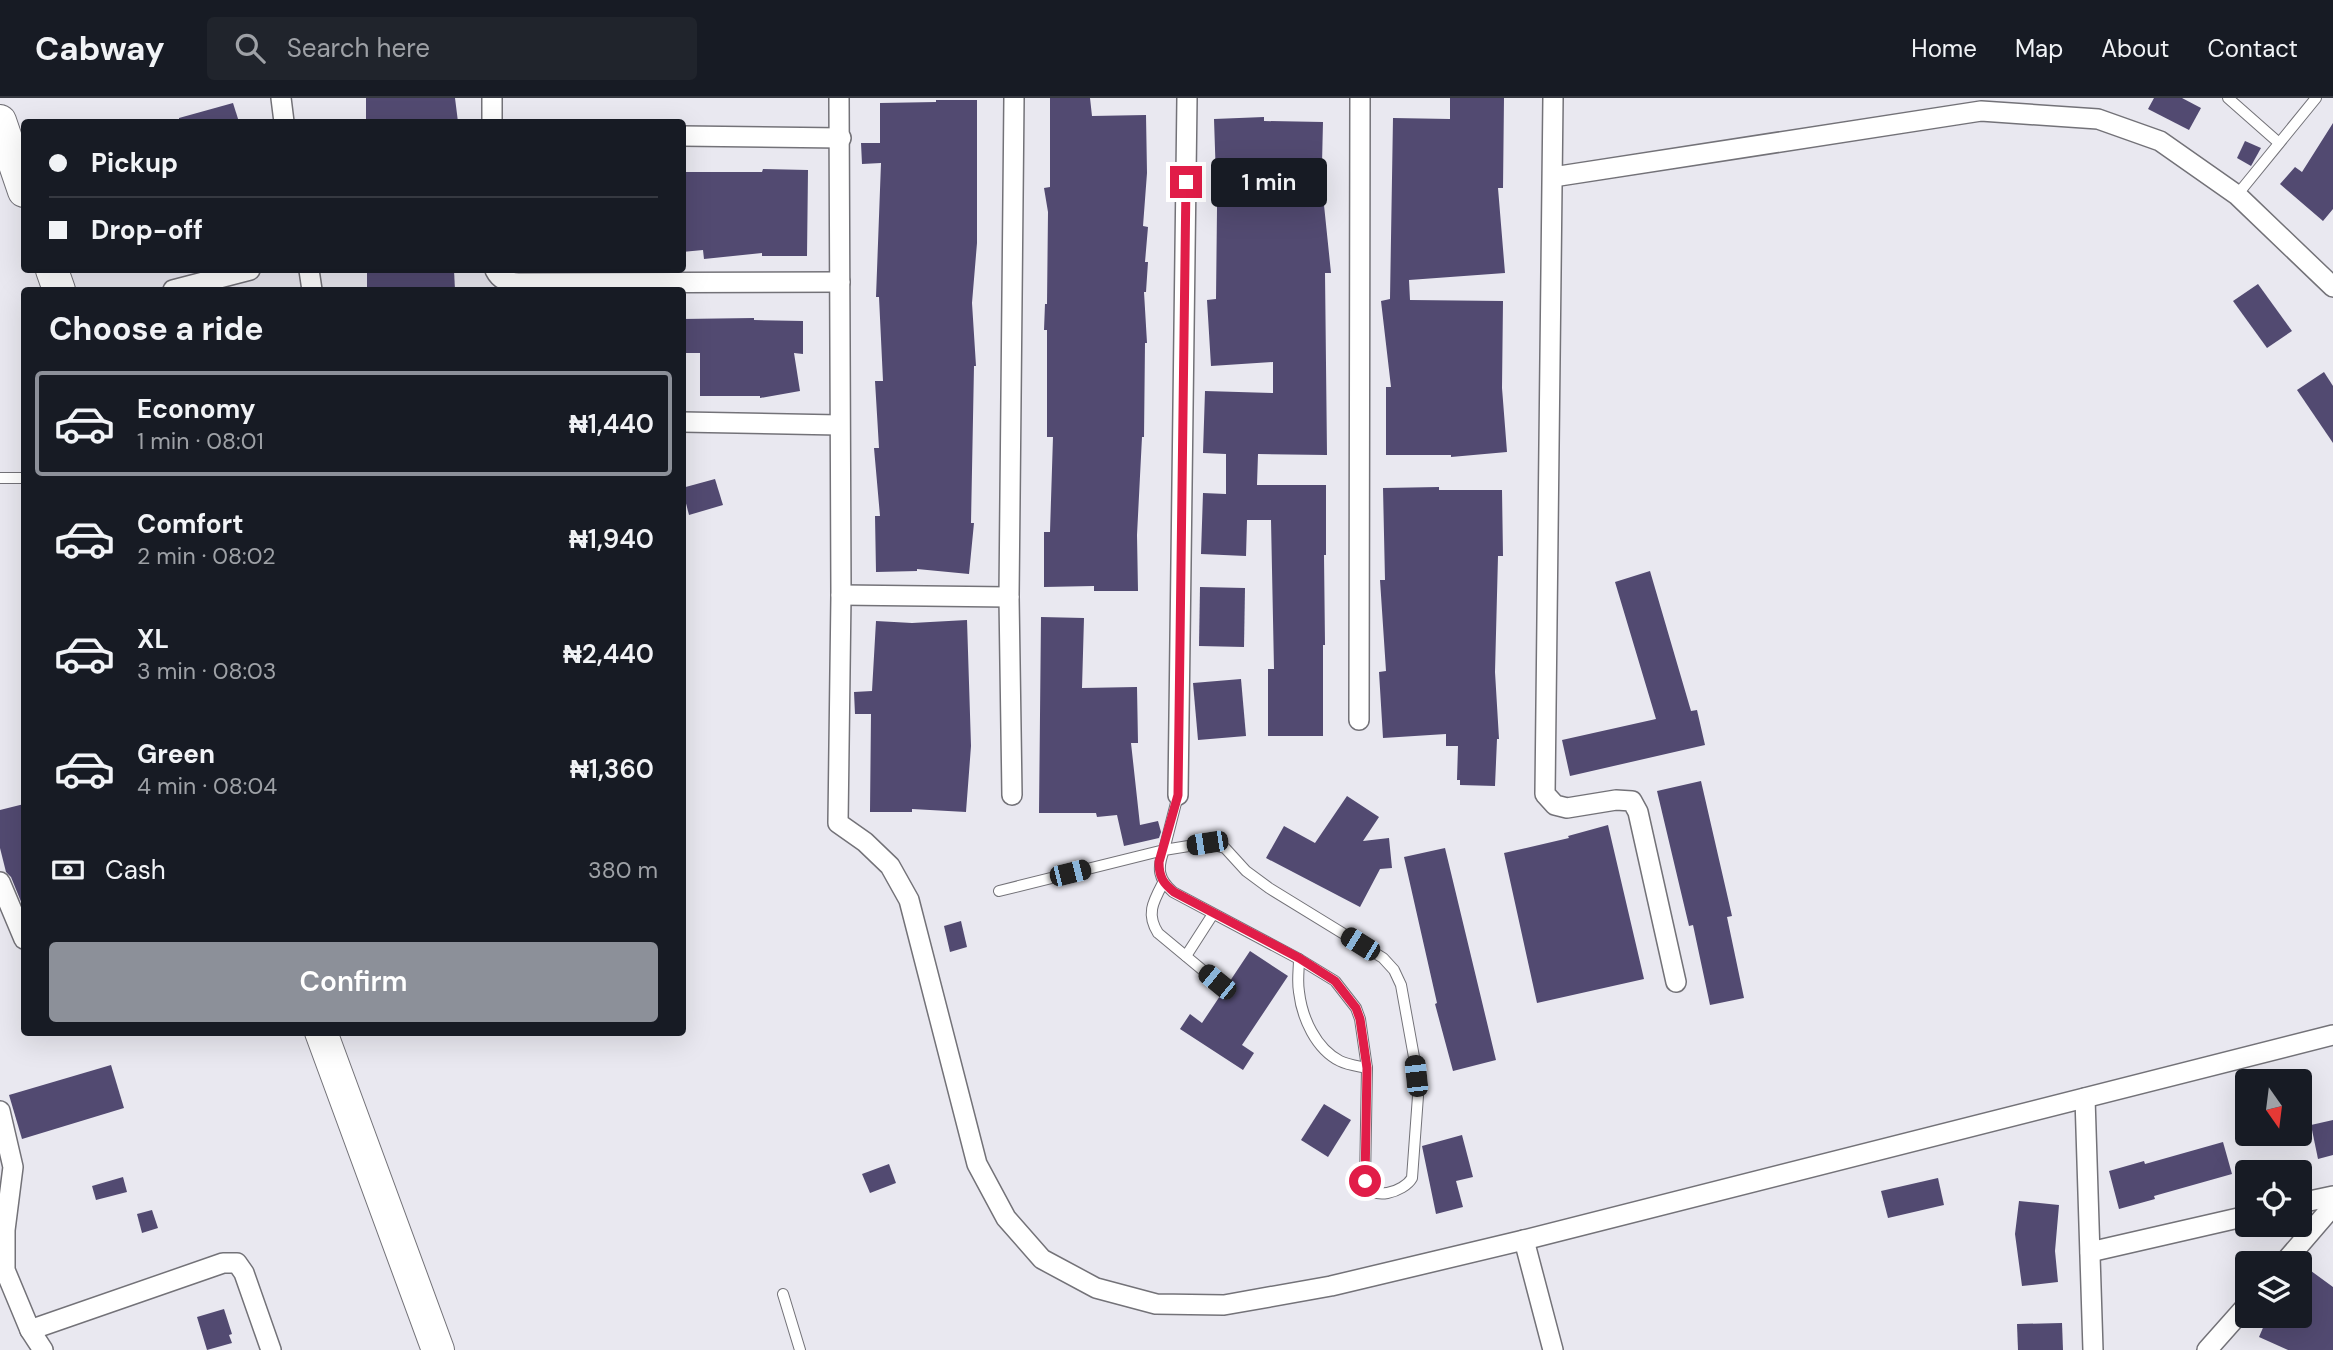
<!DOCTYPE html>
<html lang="en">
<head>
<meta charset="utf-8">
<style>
  :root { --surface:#171b24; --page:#20242c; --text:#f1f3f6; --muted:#9ea1a6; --line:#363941; --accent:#8c9099 }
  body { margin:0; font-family:"DM Sans",sans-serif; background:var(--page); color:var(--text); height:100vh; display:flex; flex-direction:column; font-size:26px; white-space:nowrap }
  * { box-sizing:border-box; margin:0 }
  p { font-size:23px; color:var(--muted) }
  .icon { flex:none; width:38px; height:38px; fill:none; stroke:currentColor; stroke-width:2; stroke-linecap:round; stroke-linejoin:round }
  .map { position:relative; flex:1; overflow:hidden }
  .panel { position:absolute; left:21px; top:189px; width:665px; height:749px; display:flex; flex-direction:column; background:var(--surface); border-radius:7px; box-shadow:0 7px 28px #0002 }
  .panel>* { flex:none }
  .hud { position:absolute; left:21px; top:21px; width:665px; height:154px; border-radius:7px; box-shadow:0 7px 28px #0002; display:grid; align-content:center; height:154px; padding:0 28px; background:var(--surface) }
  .needle { width:46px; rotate:166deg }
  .tools { position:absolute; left:2235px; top:971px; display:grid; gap:14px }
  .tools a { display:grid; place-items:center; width:77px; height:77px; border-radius:7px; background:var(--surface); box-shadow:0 7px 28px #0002; font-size:35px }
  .end { position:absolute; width:32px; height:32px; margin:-16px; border:9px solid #e11d48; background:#fff; box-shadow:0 0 0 4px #fff }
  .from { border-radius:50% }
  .bubble { position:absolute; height:49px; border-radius:7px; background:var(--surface); box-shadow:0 7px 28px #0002; font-size:23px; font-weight:600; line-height:49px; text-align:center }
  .car { position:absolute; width:21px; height:42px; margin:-21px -10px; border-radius:9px; box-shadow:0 0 5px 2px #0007; background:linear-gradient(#222 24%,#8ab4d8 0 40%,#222 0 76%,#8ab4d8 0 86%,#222 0) }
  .hud b { display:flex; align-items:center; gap:24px; height:66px; font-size:26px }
  .hud b+b { border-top:2px solid var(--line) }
  .hud i { width:18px; height:18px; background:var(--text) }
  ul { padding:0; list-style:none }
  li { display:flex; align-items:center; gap:21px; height:105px; margin:0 14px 10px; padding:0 14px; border:4px solid transparent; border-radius:7px }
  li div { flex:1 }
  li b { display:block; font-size:26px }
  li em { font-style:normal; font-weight:600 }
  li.active { border-color:var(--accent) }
  li>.icon { width:63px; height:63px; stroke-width:1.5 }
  h2 { padding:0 28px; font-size:32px; line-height:84px }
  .pay { display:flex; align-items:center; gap:18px; height:77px; padding:0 28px; font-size:26px }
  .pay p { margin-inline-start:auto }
  .cta { display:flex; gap:14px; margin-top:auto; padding:14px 28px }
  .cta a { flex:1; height:80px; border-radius:7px; background:var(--accent); color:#fff; font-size:28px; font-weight:600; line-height:80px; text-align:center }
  header { display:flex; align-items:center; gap:42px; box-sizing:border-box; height:98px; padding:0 35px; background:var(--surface); border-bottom:2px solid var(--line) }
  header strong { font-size:33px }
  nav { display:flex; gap:38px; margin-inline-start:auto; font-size:24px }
  .search { width:490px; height:63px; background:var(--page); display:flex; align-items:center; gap:18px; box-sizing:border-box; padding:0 24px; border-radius:7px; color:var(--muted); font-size:26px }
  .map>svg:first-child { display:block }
</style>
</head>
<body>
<header>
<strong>Cabway</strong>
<div class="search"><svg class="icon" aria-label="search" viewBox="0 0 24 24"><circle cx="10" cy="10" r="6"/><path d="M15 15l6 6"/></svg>Search here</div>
<nav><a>Home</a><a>Map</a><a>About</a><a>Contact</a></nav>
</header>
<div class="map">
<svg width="2333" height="1252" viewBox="0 0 2333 1252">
  <rect width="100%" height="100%" fill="#e9e8f0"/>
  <g fill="#524a71">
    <polygon points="366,0 455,0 458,24 366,24"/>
    <polygon points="1050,0 1090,0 1092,18 1146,17 1147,75 1143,128 1148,129 1145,164 1148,164 1146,194 1144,194 1147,245 1145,245 1144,339 1142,339 1137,437 1138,493 1094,493 1094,488 1044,489 1044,434 1050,434 1053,339 1047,339 1047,232 1044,232 1045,206 1047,206 1048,114 1044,90 1050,89"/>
    <polygon points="1450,0 1504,0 1503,90 1498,90 1505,175 1409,182 1410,202 1503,203 1502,290 1507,354 1451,359 1451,357 1386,357 1386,289 1391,289 1381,203 1390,201 1393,20 1450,21"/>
    <polygon points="2154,0 2182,0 2201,10 2189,32 2148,11"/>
    <polygon points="936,2 977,2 977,145 972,205 976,268 974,268 971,425 974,425 969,476 917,471 917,473 876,474 875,418 880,418 874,350 879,350 875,283 883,283 879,199 876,199 881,65 862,66 861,45 880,45 880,5 936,4"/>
    <polygon points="233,5 239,24 179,24 179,20"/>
    <polygon points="1264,19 1264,23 1323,24 1321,107 1324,107 1331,175 1325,175 1327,357 1258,356 1257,387 1326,387 1326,457 1324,457 1325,547 1323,547 1323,638 1268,638 1268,571 1274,571 1271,422 1247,422 1246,458 1201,456 1203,395 1226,396 1226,356 1203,355 1205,293 1273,295 1273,264 1211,268 1207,202 1216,201 1217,111 1214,21"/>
    <polygon points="2333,25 2333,111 2323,123 2280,86 2295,69 2302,74"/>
    <polygon points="2245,43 2261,50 2251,68 2237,60"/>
    <polygon points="763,71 808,72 807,158 762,158 762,155 704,161 703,152 682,154 682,74 762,74"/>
    <polygon points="367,172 454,172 455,192 367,192"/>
    <polygon points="2258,186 2292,233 2267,250 2233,203"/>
    <polygon points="754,220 754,222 803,223 803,256 794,255 800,293 760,300 760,298 700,298 700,255 682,255 682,221"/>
    <polygon points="2324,274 2333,288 2333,345 2297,292"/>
    <polygon points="715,381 723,407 689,417 682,390"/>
    <polygon points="1439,389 1439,392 1502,392 1503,458 1498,458 1495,574 1499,641 1497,641 1495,688 1460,687 1460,682 1457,682 1458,648 1446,648 1446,636 1383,640 1379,574 1386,573 1380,482 1385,482 1383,390"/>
    <polygon points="1650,473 1691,613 1697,612 1705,647 1570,678 1562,642 1656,621 1615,484"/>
    <polygon points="1200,489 1245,490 1244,549 1199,548"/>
    <polygon points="1041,519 1084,520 1082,590 1137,589 1138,645 1131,645 1140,727 1158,723 1161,734 1159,740 1124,748 1117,717 1097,719 1096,715 1039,715"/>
    <polygon points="967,522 971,648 966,714 912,711 912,714 870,714 871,616 855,616 854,594 872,593 876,523 912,525"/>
    <polygon points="1241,581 1246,638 1198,642 1193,585"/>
    <polygon points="1701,683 1732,818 1727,819 1744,900 1710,907 1693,827 1689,828 1657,693"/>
    <polygon points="1347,698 1379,719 1363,743 1389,740 1392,770 1380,771 1360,809 1266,760 1284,728 1315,745"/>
    <polygon points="24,706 24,811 11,779 6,774 0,750 0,712"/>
    <polygon points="1608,727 1644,881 1537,905 1504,755 1569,740 1568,738"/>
    <polygon points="1445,750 1496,962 1453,973 1435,906 1437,905 1404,759"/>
    <polygon points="961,823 967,849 950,854 944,828"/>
    <polygon points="1250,853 1288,878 1242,947 1254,955 1243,972 1180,931 1190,916 1202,925"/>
    <polygon points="111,967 124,1010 22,1041 9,997"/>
    <polygon points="1324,1006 1351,1022 1328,1059 1301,1042"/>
    <polygon points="2333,1022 2333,1057 2318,1061 2311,1027"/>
    <polygon points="1462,1037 1473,1079 1456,1083 1463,1109 1436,1116 1422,1048"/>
    <polygon points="2223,1044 2232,1076 2154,1098 2155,1101 2119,1111 2109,1073 2144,1063 2145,1066"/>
    <polygon points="889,1066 896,1085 870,1095 862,1076"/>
    <polygon points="123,1079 127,1094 96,1102 92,1088"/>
    <polygon points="1938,1080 1944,1107 1888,1120 1881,1093"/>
    <polygon points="2019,1103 2059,1107 2055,1153 2058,1184 2022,1188 2015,1136"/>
    <polygon points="152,1112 158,1130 142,1135 137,1116"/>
    <polygon points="2307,1170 2333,1189 2333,1252 2288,1252 2259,1239 2268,1218 2300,1218 2300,1179"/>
    <polygon points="224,1211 232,1236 229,1237 232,1245 207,1252 197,1219"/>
    <polygon points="2062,1225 2063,1252 2018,1252 2017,1226"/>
  </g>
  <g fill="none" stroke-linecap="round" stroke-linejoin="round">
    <defs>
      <g id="lane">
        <polyline points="2228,0 2279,45"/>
        <polyline points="2237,97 2316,0"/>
        <polyline points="0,380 24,380"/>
        <path d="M1207 745 1225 750 1246 773 1269 790 1383 860 1394 872 1401 887 1414 959 1418 998 1412 1080C1404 1094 1370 1105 1365 1083L1367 970 1360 921 1356 910 1335 883 1299 861 1173 794C1158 781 1157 770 1164 752Z"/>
        <path d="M1163 785C1153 804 1146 816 1158 835L1217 884"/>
        <polyline points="999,793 1164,752 1178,697"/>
        <polyline points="1186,858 1213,816"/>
        <path d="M1299 861C1299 871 1297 883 1299 894 1302 920 1316 951 1340 963 1348 967 1358 968 1367 970"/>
        <polyline points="783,1196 800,1252"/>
      </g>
      <g id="street">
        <polyline points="281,0 284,24"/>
        <polyline points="839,0 841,497 838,725 865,744 890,768 909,802 977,1066 1006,1120 1042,1161 1096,1190 1156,1206 1224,1207 1331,1188 1524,1142 2333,937"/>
        <polyline points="1553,0 1545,696 1555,707 1567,710 1616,702 1632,703 1638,714 1676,884"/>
        <polyline points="492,24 492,0"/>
        <polyline points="682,38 841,40"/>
        <polyline points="1553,79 1981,13 2098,21 2160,43 2237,97 2333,189"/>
        <polyline points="309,172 312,192"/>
        <path d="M495 172C500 182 507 184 518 185L840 184"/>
        <polyline points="173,192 250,172"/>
        <polyline points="682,324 839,327"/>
        <polyline points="841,497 1009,499"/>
        <polyline points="1359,622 1360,0"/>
        <polyline points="1012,697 1009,499 1014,0"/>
        <polyline points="1178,697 1187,0"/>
        <polyline points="0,784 24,841"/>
        <polyline points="2085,1000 2093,1252"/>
        <polyline points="0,1013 13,1069 5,1132 5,1172 30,1232 43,1252"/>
        <polyline points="2300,1105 2333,1098"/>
        <polyline points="1524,1142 1553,1252"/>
        <polyline points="2090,1154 2247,1118"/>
        <polyline points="2283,1166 2333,1108"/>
        <polyline points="30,1232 223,1165 237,1165 244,1175 271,1252"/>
        <polyline points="2207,1252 2247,1207"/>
      </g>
      <g id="primary">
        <polyline points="0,23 24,93"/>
        <polyline points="52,172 59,192"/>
        <polyline points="321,934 438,1252"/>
      </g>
    </defs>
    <use href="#lane" stroke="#737278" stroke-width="12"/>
    <use href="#street" stroke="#737278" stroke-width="22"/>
    <use href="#primary" stroke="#737278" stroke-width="34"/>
    <use href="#lane" stroke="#fff" stroke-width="10"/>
    <use href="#street" stroke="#fff" stroke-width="19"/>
    <use href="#primary" stroke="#fff" stroke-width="32"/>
  </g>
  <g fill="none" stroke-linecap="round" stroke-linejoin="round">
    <path stroke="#e11d48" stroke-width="9" d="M1186 84 1178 697 1159 764C1159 779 1163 785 1174 794L1299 860 1335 883 1356 910 1360 921 1367 970 1365 1083"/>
  </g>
</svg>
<div class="tools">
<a><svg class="needle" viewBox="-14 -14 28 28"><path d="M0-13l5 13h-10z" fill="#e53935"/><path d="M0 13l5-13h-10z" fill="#9ea1a6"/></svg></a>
<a><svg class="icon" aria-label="locate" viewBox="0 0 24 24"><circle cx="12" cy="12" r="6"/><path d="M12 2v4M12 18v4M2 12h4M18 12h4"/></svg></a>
<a><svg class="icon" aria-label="layers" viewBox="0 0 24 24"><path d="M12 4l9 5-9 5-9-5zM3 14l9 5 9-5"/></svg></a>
</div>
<i class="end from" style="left:1365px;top:1083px"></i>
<i class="end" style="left:1186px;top:84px"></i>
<div class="bubble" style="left:1211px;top:60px;width:116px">1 min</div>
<i class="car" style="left:1207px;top:745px;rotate:261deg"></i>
<i class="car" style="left:1070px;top:775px;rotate:76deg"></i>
<i class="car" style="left:1360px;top:846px;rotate:302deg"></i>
<i class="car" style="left:1217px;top:884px;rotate:309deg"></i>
<i class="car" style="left:1416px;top:978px;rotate:354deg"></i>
<div class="hud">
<b><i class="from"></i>Pickup</b>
<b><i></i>Drop-off</b>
</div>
<section class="panel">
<h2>Choose a ride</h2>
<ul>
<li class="active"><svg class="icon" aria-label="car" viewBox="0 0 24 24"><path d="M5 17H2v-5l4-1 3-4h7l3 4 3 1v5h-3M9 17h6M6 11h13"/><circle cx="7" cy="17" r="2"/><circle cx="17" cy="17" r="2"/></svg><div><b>Economy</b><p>1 min · 08:01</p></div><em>₦1,440</em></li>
<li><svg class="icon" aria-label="car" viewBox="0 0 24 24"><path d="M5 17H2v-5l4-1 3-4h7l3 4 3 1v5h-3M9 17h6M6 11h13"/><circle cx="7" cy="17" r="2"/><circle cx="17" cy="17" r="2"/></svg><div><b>Comfort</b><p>2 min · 08:02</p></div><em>₦1,940</em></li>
<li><svg class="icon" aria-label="car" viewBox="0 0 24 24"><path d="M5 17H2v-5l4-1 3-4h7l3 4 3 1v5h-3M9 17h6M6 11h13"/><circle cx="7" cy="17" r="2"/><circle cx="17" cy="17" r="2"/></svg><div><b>XL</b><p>3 min · 08:03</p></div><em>₦2,440</em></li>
<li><svg class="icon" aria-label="car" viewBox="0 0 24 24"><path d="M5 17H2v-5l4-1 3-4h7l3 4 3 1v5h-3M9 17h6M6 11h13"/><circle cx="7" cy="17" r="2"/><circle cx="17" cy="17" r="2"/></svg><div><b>Green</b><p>4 min · 08:04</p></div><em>₦1,360</em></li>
</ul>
<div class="pay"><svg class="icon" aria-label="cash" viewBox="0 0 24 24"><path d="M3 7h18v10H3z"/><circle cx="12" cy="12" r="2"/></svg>Cash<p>380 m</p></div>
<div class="cta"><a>Confirm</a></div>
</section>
</div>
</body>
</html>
